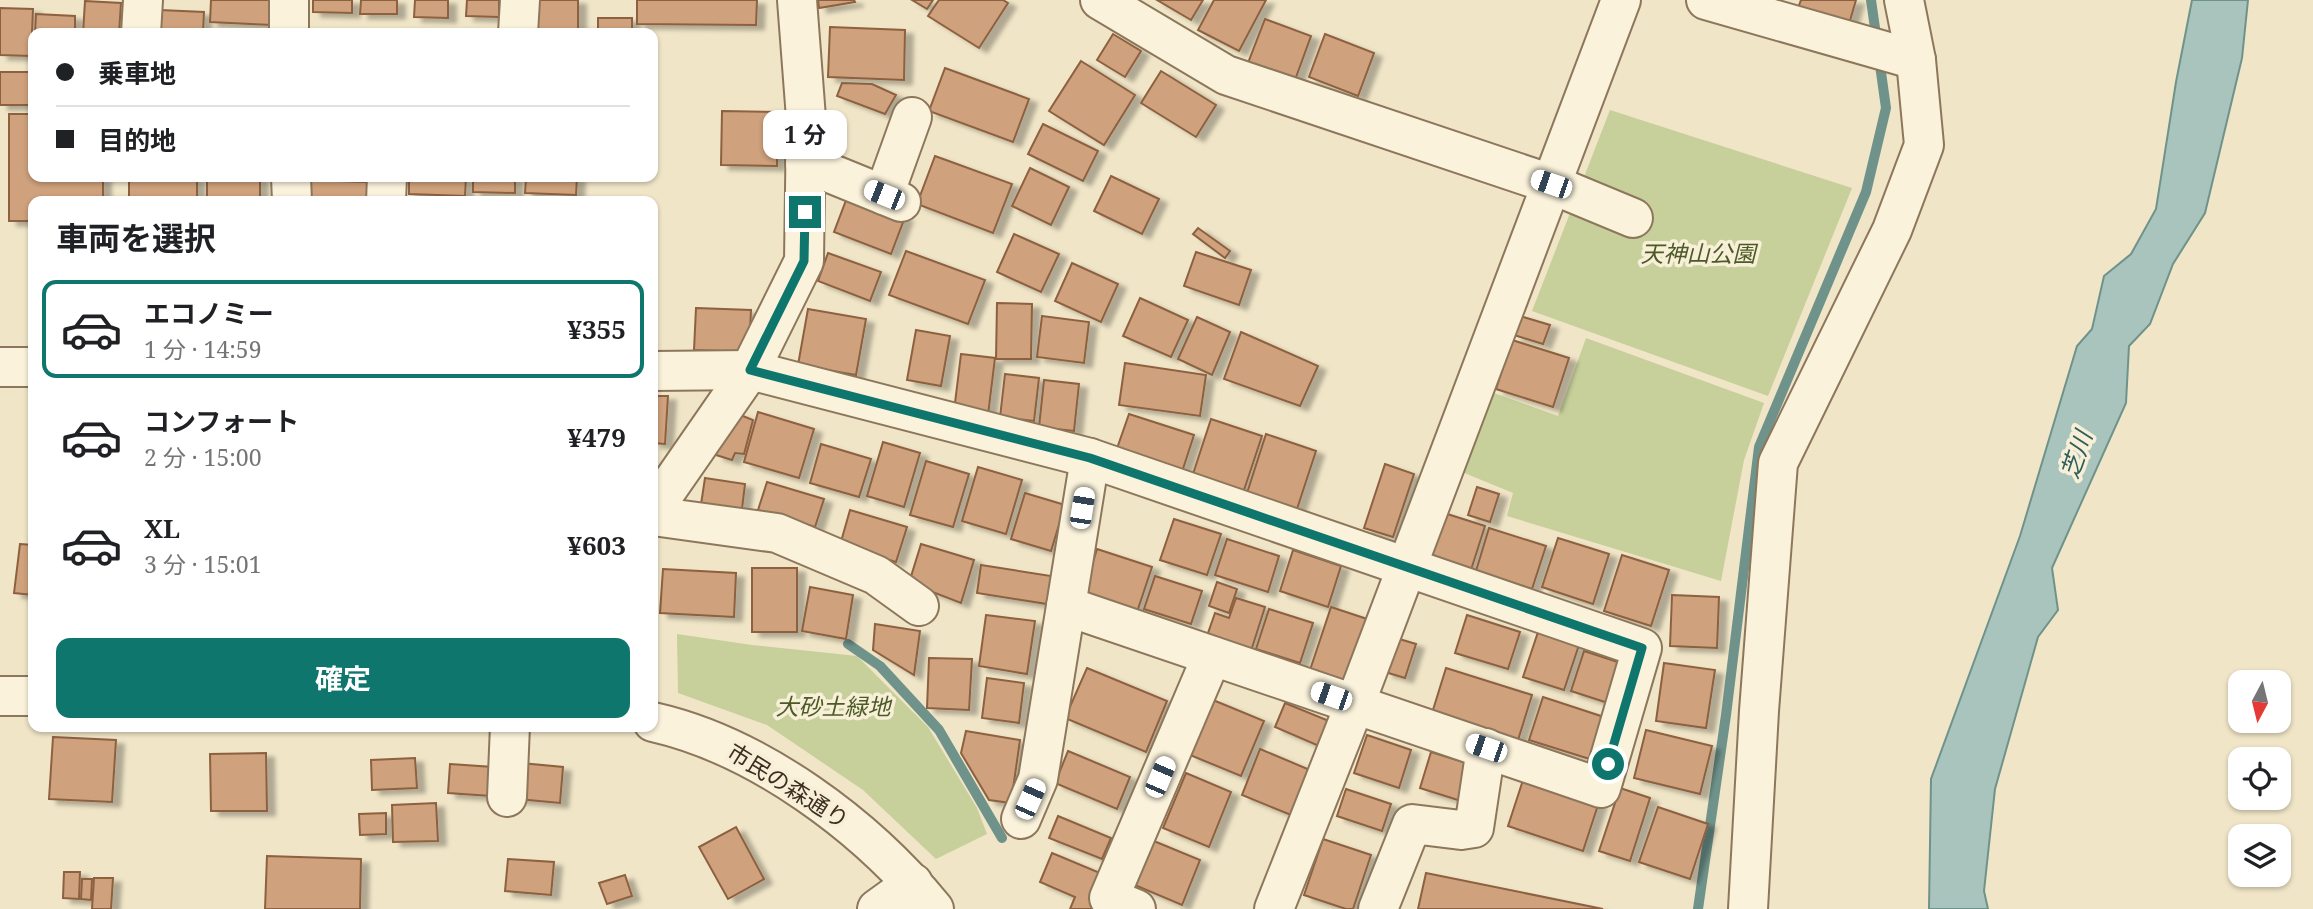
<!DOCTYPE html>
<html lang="ja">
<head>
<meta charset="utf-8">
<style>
  :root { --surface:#fff; --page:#f2f2f2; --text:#202124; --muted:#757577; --line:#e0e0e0; --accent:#0f766e }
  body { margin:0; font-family:"Noto Serif","Noto Sans JP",serif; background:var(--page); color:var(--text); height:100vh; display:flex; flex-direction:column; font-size:26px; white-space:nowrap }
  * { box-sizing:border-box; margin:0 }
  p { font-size:23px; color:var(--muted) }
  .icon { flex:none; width:38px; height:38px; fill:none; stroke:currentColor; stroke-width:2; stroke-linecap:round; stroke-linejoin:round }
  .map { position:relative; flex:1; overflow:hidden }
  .drawer { position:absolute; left:28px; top:196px; width:630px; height:536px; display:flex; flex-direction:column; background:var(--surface); border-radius:14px; box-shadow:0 2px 5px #0004 }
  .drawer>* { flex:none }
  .hud { position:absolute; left:28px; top:28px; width:630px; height:154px; border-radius:14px; box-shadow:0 2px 5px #0004; display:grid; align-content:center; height:154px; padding:0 28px; background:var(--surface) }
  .needle { width:46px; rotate:187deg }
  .fabs { position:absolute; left:2228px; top:670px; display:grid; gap:14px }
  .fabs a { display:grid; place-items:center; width:63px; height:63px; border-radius:14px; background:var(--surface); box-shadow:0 2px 5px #0004; font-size:35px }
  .end { position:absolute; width:32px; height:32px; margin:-16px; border:9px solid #0f766e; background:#fff; box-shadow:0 0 0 4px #fff }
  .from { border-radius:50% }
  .bubble { position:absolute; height:49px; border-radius:14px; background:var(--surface); box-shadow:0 2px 5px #0004; font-size:23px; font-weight:700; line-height:49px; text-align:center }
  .car { position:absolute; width:21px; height:42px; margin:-21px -10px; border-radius:9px; box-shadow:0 0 5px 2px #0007; background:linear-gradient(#fff 24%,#345 0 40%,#fff 0 76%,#345 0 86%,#fff 0) }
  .hud b { display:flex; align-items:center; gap:24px; height:66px; font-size:26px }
  .hud b+b { border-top:2px solid var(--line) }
  .hud i { width:18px; height:18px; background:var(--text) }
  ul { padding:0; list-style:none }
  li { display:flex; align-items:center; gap:21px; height:98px; margin:0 14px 10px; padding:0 14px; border:4px solid transparent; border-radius:14px }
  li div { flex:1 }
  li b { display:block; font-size:26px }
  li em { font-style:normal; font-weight:700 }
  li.on { border-color:var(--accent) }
  li>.icon { width:63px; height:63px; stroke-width:1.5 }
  h2 { padding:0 28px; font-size:32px; line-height:84px }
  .button { display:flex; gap:14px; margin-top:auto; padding:14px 28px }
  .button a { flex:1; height:80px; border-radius:14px; background:var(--accent); color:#fff; font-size:28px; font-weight:700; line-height:80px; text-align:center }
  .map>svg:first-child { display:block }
</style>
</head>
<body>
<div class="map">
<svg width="2313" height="909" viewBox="0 0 2313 909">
  <defs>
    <filter id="shadow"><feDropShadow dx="8" dy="4.5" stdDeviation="2" flood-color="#0004"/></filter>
  </defs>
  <rect width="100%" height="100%" fill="#f0e5c7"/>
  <g fill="#c7cf9a">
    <polygon points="1610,110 1852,188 1768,396 1532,311"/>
    <polygon points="1586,338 1764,403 1744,460 1721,581 1507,516 1513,493 1462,472 1491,392 1558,416"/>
    <polygon points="677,634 752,645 857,656 928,727 977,808 987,834 936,859 863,790 767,725 678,693"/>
  </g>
  <polygon fill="#a9c4bc" stroke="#6f938b" stroke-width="2" points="2192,0 2248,0 2242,58 2205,213 2173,264 2150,324 2129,346 2126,403 2052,568 2058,610 2038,637 1995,789 1984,891 1988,909 1929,909 1931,779 2020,536 2077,346 2092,329 2104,276 2131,254 2156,209 2176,82"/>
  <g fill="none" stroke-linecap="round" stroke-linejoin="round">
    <g stroke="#6f938b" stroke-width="10">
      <polyline points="1871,0 1877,42"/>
      <polyline points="848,644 880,666 939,730 1002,838"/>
      <polyline points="1698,909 1726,715 1759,447 1866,192 1886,108 1879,58"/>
    </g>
  </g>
  <g fill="#cfa17c" stroke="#8d6141" stroke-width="2" filter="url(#shadow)">
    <polygon points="211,0 273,0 272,25 210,22"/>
    <polygon points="313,0 352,0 352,13 313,12"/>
    <polygon points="361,0 397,0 397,14 360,14"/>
    <polygon points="415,0 448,0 448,18 414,17"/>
    <polygon points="467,0 499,0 499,17 466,16"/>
    <rect x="535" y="0" width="43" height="33"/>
    <polygon points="637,0 757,0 756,25 637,24"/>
    <polygon points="818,0 854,0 855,2 819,8"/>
    <polygon points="912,0 933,0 927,9"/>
    <polygon points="939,0 1003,0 1008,3 979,48 928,16"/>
    <polygon points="1157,0 1203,0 1191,20"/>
    <polygon points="1214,0 1266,0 1239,51 1198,30"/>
    <polygon points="1801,0 1856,0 1849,24 1798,8"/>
    <polygon points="85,1 121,3 119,33 83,33"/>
    <polygon points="0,8 33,9 31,56 0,55"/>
    <polygon points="160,10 204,12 203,33 158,33"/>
    <polygon points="36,14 75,16 75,33 35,33"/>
    <rect x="598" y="18" width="34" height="15"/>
    <polygon points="1265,19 1311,36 1295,80 1248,63"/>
    <polygon points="830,27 905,30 904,80 828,77"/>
    <polygon points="1113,34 1141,51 1125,77 1097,60"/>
    <polygon points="1325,34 1374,53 1358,96 1309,77"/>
    <polygon points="1081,61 1135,95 1104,145 1049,111"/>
    <polygon points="945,68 1029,99 1013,142 929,111"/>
    <polygon points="1161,71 1216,105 1196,137 1141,103"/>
    <rect x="0" y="72" width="33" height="33"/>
    <polygon points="842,83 872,84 896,95 885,114 837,96"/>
    <polygon points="722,111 778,112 777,166 721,165"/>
    <polygon points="9,114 33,114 33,177 103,177 103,201 33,201 33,221 9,221"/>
    <polygon points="1043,124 1098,151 1083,181 1028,154"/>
    <polygon points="935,156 1012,184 993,233 917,204"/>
    <polygon points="1030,168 1069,187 1051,225 1012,206"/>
    <polygon points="1111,176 1159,199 1142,234 1094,211"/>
    <rect x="129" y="177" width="68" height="24"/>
    <rect x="207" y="177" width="53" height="24"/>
    <polygon points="409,177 466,177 465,196 409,194"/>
    <polygon points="473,177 515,177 515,193 473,192"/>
    <polygon points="526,177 577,177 576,195 525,193"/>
    <polygon points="311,180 368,182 368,201 310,201"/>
    <polygon points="848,195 905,217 891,254 834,232"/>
    <polygon points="1198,228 1230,251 1225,258 1193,234"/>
    <polygon points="1014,234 1059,254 1041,292 997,272"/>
    <polygon points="906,251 985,280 968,324 889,295"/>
    <polygon points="1196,252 1251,270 1239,305 1184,286"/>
    <polygon points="828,253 881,272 870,301 818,281"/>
    <polygon points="1072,263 1118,284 1101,322 1055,301"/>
    <polygon points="1140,298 1188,320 1171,357 1123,336"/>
    <polygon points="997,303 1032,304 1031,359 996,359"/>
    <polygon points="696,308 751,310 749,352 694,350"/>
    <polygon points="808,309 866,319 856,375 798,365"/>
    <polygon points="1042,316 1089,322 1084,363 1037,357"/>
    <polygon points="1520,316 1550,325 1543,344 1514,335"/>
    <polygon points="1197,317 1230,332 1212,375 1178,359"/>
    <polygon points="916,330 950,336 941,386 907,380"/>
    <polygon points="1241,332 1318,366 1300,406 1224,379"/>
    <polygon points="1512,340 1569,358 1553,407 1496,389"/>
    <polygon points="961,354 995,358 988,415 954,411"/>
    <polygon points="1125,363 1206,375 1200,416 1119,405"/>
    <polygon points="1005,374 1039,378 1034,421 1000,417"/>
    <polygon points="1044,380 1079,384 1074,431 1039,427"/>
    <polygon points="653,396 668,396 665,444 653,443"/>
    <polygon points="758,412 814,429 799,478 744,462"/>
    <polygon points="738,414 753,420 744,454 735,453 732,460 716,455 718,444"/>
    <polygon points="1129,414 1194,435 1180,478 1114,457"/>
    <polygon points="1211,419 1262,436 1242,496 1191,480"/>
    <polygon points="1266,434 1316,451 1297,509 1247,493"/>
    <polygon points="883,442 920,453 904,507 867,496"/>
    <polygon points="821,444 871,459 859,497 810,483"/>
    <polygon points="926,461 969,474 953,527 910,515"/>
    <polygon points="1385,464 1414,474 1393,537 1364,528"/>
    <polygon points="978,467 1022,480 1006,534 962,521"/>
    <polygon points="705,478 745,484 741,517 700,511"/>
    <polygon points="767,482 824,499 815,527 758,510"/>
    <polygon points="1477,487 1499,494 1490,522 1468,515"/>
    <polygon points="1025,493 1065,505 1051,551 1011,539"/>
    <polygon points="850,510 907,527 896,562 840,545"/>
    <polygon points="1441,512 1485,526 1470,573 1426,559"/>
    <polygon points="1174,519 1221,534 1207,575 1160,560"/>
    <polygon points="1489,528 1546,546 1532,589 1476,571"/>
    <polygon points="1558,538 1609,554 1593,604 1542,587"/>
    <polygon points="1227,539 1279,556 1268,592 1215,575"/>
    <polygon points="20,544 33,545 33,595 14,593"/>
    <polygon points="921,544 974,560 961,603 909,583"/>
    <polygon points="1097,549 1152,567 1136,615 1082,597"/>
    <polygon points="1293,550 1341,566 1328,607 1280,591"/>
    <polygon points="1622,555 1669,570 1651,626 1604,611"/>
    <polygon points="981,565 1051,576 1047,604 977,593"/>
    <rect x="752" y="568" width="45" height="64"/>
    <polygon points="663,569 736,573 734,617 660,613"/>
    <polygon points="1155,576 1202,591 1191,624 1144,609"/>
    <polygon points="1217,582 1237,589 1229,613 1209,606"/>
    <polygon points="810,587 853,595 846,639 802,631"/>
    <polygon points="1672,595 1719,597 1717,648 1670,646"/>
    <polygon points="1236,598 1265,607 1251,651 1207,636 1215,613 1229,618"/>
    <polygon points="1331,607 1373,621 1350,690 1308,676"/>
    <polygon points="1269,609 1313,623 1300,663 1256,649"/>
    <polygon points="986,615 1035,621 1027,674 979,666"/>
    <polygon points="1467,615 1520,632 1508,669 1455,653"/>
    <polygon points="875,624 920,631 914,675 873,650"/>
    <polygon points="1538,632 1579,645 1564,690 1523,677"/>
    <polygon points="1396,638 1416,644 1405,678 1385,672"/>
    <polygon points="1584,651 1624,664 1611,704 1571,691"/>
    <polygon points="929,658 972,659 969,710 927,708"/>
    <polygon points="1664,663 1715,670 1706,728 1656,721"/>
    <polygon points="1087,668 1167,701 1146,752 1065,718"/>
    <polygon points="1446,668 1532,695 1518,740 1432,713"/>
    <polygon points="987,678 1024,683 1019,723 982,718"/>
    <polygon points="1543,697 1610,719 1596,761 1529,740"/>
    <polygon points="1213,700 1264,721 1241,776 1190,755"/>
    <polygon points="1285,703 1329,721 1319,746 1275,727"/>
    <polygon points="1646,730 1712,746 1700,794 1634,778"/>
    <polygon points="966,731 1020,740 1011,803 989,800 961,753"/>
    <polygon points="1367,735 1411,750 1399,788 1354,773"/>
    <polygon points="53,737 116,740 112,802 49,799"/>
    <polygon points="1260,749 1310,770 1291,815 1242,795"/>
    <polygon points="1068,751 1130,777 1117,809 1055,783"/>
    <polygon points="1431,752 1473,765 1461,801 1420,788"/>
    <polygon points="266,753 267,811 211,811 210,754"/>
    <polygon points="415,758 417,788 372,790 371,760"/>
    <polygon points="521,763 563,767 560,803 518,799"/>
    <polygon points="450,764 493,767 491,796 448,793"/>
    <polygon points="1186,773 1231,792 1209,847 1163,828"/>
    <polygon points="1524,777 1599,802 1583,851 1508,826"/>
    <polygon points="1620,788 1650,798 1630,861 1599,851"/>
    <polygon points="1346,789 1391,804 1382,831 1337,816"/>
    <polygon points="436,803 438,841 393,842 392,805"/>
    <polygon points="1658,807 1708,824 1690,879 1639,862"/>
    <polygon points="386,813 386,834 360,835 359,814"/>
    <polygon points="1058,816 1111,838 1102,859 1049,838"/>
    <polygon points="736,827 764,879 728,899 699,847"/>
    <polygon points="1149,839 1200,860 1182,905 1130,883"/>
    <polygon points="1323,839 1371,855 1353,909 1346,909 1304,895"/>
    <polygon points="1052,853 1100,873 1089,899 1114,909 1070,909 1075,897 1040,882"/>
    <polygon points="267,856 361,859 360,909 265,909"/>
    <polygon points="508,859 554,862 551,895 505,891"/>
    <polygon points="64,872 80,872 79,899 63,898"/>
    <polygon points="1426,873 1603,909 1418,909"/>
    <polygon points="625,875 632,896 607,904 599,883"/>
    <polygon points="94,878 113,878 111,909 92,909"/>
    <polygon points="82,879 92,879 91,900 81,899"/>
  </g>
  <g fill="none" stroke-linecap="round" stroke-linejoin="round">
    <defs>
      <g id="minor">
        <polyline points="289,0 289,33"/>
        <polyline points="1100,0 1226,75 1551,184 1633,218"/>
        <polyline points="1706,0 1916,60"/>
        <polyline points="141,33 143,0"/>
        <polyline points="518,33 520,0"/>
        <polyline points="805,163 901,202"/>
        <polyline points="291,177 292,201"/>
        <polyline points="884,195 912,117"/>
        <polyline points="386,201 387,177"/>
        <polyline points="0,367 33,367"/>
        <polyline points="653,371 750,370 1090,458 1642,648 1601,788 1066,606"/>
        <polyline points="653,510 750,370 804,261 806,118 797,0"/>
        <polyline points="653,516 777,533 876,575 919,606"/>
        <polyline points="0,696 33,696"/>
        <path d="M653 722C759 746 866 826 934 909"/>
        <polyline points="507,797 510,726"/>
        <polyline points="1021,819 1038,779 1090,458"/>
        <polyline points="877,909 913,883"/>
        <polyline points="1136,909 1109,898 1212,656"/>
        <polyline points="1274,909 1355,704 1621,0"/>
        <polyline points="1378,909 1412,824 1461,830 1474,828 1486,748"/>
        <polyline points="1748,909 1759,711 1778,463 1892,230 1924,145 1916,60 1904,0"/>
      </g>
    </defs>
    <use href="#minor" stroke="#8d775c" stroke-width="42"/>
    <use href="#minor" stroke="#faf2db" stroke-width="38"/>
  </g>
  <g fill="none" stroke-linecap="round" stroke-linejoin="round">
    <polyline stroke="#0f766e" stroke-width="9" points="805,212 804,261 750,370 1090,458 1642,648 1608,764"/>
  </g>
  <g text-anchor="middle" stroke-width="7" stroke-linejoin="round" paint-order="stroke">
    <g font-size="23" font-style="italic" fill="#4b5a26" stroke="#f7efd7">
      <text x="1698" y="262">天神山公園</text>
      <text x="833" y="715">大砂土緑地</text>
    </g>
    <g font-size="23" fill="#3d2e20" stroke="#f7efd7">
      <text transform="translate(788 786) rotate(32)" y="8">市民の森通り</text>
    </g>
    <g font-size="24" font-style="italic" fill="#2f5d5b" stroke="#f7efd7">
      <text transform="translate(2077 455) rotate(-71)" y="8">芝川</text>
    </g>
  </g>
</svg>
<div class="fabs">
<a><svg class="needle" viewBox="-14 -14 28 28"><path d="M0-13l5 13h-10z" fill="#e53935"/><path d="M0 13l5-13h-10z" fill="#757577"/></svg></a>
<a><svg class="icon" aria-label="locate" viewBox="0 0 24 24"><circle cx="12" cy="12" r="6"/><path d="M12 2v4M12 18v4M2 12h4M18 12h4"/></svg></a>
<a><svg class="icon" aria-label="layers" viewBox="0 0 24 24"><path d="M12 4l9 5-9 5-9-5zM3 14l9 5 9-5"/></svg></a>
</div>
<i class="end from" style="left:1608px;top:764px"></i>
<i class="end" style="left:805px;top:212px"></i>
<div class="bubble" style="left:763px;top:110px;width:84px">1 分</div>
<i class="car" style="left:1551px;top:184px;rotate:289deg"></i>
<i class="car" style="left:884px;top:195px;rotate:292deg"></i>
<i class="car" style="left:1082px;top:508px;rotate:9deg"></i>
<i class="car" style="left:1331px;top:696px;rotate:289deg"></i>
<i class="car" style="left:1486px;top:748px;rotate:289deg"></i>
<i class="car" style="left:1160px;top:777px;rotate:23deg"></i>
<i class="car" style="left:1030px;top:799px;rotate:24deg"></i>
<div class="hud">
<b><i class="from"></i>乗車地</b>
<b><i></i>目的地</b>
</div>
<section class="drawer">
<h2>車両を選択</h2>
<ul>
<li class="on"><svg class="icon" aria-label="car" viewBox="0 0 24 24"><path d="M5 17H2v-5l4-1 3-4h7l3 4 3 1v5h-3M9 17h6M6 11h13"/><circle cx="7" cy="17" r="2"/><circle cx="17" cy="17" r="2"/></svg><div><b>エコノミー</b><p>1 分 · 14:59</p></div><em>¥355</em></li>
<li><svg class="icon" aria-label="car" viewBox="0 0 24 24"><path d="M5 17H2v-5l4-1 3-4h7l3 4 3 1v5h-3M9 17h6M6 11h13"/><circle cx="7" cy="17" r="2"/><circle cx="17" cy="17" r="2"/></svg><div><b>コンフォート</b><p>2 分 · 15:00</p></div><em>¥479</em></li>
<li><svg class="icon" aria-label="car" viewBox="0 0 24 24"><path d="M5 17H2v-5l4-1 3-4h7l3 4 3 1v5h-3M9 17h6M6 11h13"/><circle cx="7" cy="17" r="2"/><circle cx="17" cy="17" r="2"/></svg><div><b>XL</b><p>3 分 · 15:01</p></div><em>¥603</em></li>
</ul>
<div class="button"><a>確定</a></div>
</section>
</div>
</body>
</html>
